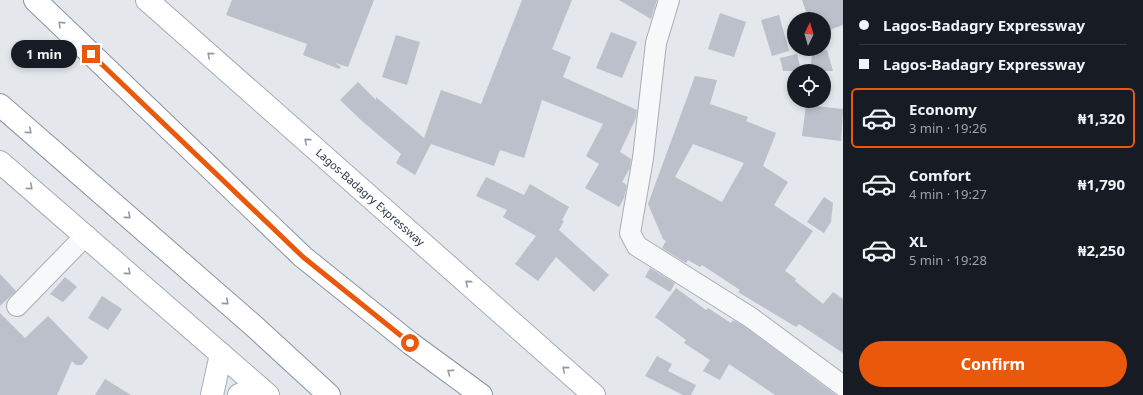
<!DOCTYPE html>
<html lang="en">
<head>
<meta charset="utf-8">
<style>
  :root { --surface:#171b24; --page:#242831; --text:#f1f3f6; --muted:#9ea1a6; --line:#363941; --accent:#ea580c }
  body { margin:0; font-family:"Noto Sans",sans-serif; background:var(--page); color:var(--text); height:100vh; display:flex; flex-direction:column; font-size:15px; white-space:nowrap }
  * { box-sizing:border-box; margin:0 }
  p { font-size:13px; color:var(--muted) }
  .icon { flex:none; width:22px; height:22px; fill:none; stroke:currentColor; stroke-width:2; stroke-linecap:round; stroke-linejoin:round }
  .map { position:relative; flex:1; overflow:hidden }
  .side { display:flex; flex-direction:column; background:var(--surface); width:300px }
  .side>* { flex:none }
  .banner { display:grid; align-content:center; height:88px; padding:0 16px; background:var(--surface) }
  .needle { width:26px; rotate:5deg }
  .controls { position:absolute; left:787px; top:12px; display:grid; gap:8px }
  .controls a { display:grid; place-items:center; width:44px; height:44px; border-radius:50%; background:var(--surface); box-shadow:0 2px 6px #0003; font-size:20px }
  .end { position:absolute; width:18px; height:18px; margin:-9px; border:5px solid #ea580c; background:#fff; box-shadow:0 0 0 2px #fff }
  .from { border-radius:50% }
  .bubble { position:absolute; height:28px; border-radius:14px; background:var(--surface); box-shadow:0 2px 6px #0003; font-size:13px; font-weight:700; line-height:28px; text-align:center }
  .banner b { display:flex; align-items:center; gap:14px; height:38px; font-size:15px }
  .banner b+b { border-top:1px solid var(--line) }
  .banner i { width:10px; height:10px; background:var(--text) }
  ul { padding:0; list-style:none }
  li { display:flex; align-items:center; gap:12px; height:60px; margin:0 8px 6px; padding:0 8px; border:2px solid transparent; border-radius:6px }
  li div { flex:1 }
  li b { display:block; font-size:15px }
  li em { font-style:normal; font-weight:700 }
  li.current { border-color:var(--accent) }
  li>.icon { width:36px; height:36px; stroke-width:1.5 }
  .button { display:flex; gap:8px; margin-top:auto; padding:8px 16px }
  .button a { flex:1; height:46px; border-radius:24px; background:var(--accent); color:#fff; font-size:16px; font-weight:700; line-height:46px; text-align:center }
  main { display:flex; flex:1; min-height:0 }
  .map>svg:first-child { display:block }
</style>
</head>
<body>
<main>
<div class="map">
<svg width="843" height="395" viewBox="0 0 843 395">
  <rect width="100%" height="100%" fill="#e4e7ec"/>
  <g fill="#bbc0ca" fill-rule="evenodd">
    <polygon points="232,0 374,0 348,67 335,63 341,67 339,69 303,55 307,44 226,15"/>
    <polygon points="522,0 572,0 552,49 571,57 563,77 637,110 636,118 620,152 631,159 630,168 622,182 627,185 624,198 619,207 585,188 599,164 586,156 603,124 542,100 524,158 500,150 494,166 431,144 415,175 396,163 401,154 362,121 340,100 358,82 376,100 376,97 424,138 441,90 481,104"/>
    <polygon points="619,0 657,0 651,19"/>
    <polygon points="802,0 843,0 843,25 824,32 824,19 809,19"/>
    <polygon points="720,13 746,22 734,57 708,49"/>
    <polygon points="779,15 789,51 772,56 761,20"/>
    <polygon points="611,32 637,42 622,78 596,68"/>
    <polygon points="396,35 420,42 407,85 382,77"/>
    <polygon points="827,50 833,71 810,71 812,54"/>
    <polygon points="797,54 801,71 783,71 780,58"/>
    <path d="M695 76 717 80 710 104 748 117 746 121 776 133 763 166 788 182 774 205 813 231 785 271 796 279 795 281 823 304 833 292 843 299V353L799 324 796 327 738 292 740 290 702 265 700 267 688 260 686 263 662 248 666 241 663 239 648 204ZM693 144 744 163 722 202 675 177Z"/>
    <polygon points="806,105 843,109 841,141 802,136"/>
    <polygon points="486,177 524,195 530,184 569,207 562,220 564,221 559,230 609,275 594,292 556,257 538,281 515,264 536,236 503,217 507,210 476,196"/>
    <polygon points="824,197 833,203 831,222 824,233 807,222"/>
    <polygon points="650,268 675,283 670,292 645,277"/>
    <polygon points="0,274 16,291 0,306"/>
    <polygon points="65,277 77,287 63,302 50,294"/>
    <polygon points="676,288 706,310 708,308 731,323 733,320 744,326 836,395 775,395 729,364 720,380 703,371 710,360 684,343 686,340 655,317"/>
    <polygon points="102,296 122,309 108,330 88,318"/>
    <polygon points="0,313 25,338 48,316 88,357 82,365 76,365 72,361 57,395 0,395"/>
    <polygon points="657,356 672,364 668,371 696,385 691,395 683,395 645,376"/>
    <polygon points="105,379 131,395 95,395"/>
  </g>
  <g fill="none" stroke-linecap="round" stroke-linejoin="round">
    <defs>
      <g id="minor">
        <polyline points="669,0 656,43 643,158 630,233 637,246 750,317 843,386"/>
        <polyline points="17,306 86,235"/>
      </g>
      <g id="secondary">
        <polyline points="212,395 221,354"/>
        <polyline points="239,395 259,387"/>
      </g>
      <g id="primary">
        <path id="s1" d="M147 0 594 395"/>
        <polyline points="0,162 268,395"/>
      </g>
      <g id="trunk">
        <polyline points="35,0 303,257 410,343 481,395"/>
        <polyline points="0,105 255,327 329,395"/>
      </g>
    </defs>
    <use href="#minor" stroke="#a9aeb7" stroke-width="22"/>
    <use href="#secondary" stroke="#a9aeb7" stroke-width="24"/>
    <use href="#primary" stroke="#a3abb8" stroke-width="24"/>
    <use href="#trunk" stroke="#8b94a3" stroke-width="24"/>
    <use href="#minor" stroke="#f7f8fa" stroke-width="20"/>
    <use href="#secondary" stroke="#fff" stroke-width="22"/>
    <use href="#primary" stroke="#fff" stroke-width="22"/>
    <use href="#trunk" stroke="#fff" stroke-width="22"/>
  </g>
  <defs><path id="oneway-chevron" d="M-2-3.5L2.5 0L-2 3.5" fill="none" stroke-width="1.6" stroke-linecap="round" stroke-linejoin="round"/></defs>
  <g stroke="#959aa2">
    <use href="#oneway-chevron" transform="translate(61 24) rotate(-136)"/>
    <use href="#oneway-chevron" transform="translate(210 55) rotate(-139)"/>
    <use href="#oneway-chevron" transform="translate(29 131) rotate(41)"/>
    <use href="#oneway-chevron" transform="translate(307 141) rotate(-139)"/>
    <use href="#oneway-chevron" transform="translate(30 187) rotate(41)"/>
    <use href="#oneway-chevron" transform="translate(128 216) rotate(41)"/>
    <use href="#oneway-chevron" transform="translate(128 272) rotate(41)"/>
    <use href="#oneway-chevron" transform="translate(468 283) rotate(-139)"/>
    <use href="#oneway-chevron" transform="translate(226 302) rotate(41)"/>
    <use href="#oneway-chevron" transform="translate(565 369) rotate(-139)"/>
    <use href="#oneway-chevron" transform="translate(450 372) rotate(-144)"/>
  </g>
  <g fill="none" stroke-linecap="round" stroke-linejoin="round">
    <polyline stroke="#ea580c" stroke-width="5" points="91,54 303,257 410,343"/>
  </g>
  <g text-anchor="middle" stroke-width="3.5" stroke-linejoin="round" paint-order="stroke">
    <g font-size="11" fill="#2b3445" stroke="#f4f6f9">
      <text dy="4" stroke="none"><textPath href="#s1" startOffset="298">Lagos-Badagry Expressway</textPath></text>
    </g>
  </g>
</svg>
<div class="controls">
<a><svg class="needle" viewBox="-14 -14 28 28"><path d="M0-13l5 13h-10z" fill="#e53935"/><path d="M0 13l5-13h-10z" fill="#9ea1a6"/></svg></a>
<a><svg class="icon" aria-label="locate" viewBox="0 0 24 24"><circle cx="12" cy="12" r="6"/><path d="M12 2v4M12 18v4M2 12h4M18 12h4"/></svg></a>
</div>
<i class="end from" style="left:410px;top:343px"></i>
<i class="end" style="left:91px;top:54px"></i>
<div class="bubble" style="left:11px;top:40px;width:66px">1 min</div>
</div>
<section class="side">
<div class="banner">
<b><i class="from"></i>Lagos-Badagry Expressway</b>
<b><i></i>Lagos-Badagry Expressway</b>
</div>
<ul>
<li class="current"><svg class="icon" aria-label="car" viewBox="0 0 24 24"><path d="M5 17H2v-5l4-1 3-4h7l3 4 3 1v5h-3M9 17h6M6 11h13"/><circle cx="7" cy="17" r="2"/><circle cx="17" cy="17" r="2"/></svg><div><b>Economy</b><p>3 min · 19:26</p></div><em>₦1,320</em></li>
<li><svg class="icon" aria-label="car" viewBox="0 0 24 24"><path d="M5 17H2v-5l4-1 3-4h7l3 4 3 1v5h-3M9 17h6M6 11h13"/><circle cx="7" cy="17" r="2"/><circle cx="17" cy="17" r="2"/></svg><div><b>Comfort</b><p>4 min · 19:27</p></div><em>₦1,790</em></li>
<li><svg class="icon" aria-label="car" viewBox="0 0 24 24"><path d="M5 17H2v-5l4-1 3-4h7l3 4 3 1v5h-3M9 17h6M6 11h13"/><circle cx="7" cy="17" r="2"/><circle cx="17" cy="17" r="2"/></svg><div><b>XL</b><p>5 min · 19:28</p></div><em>₦2,250</em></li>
</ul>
<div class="button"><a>Confirm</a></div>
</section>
</main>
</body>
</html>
